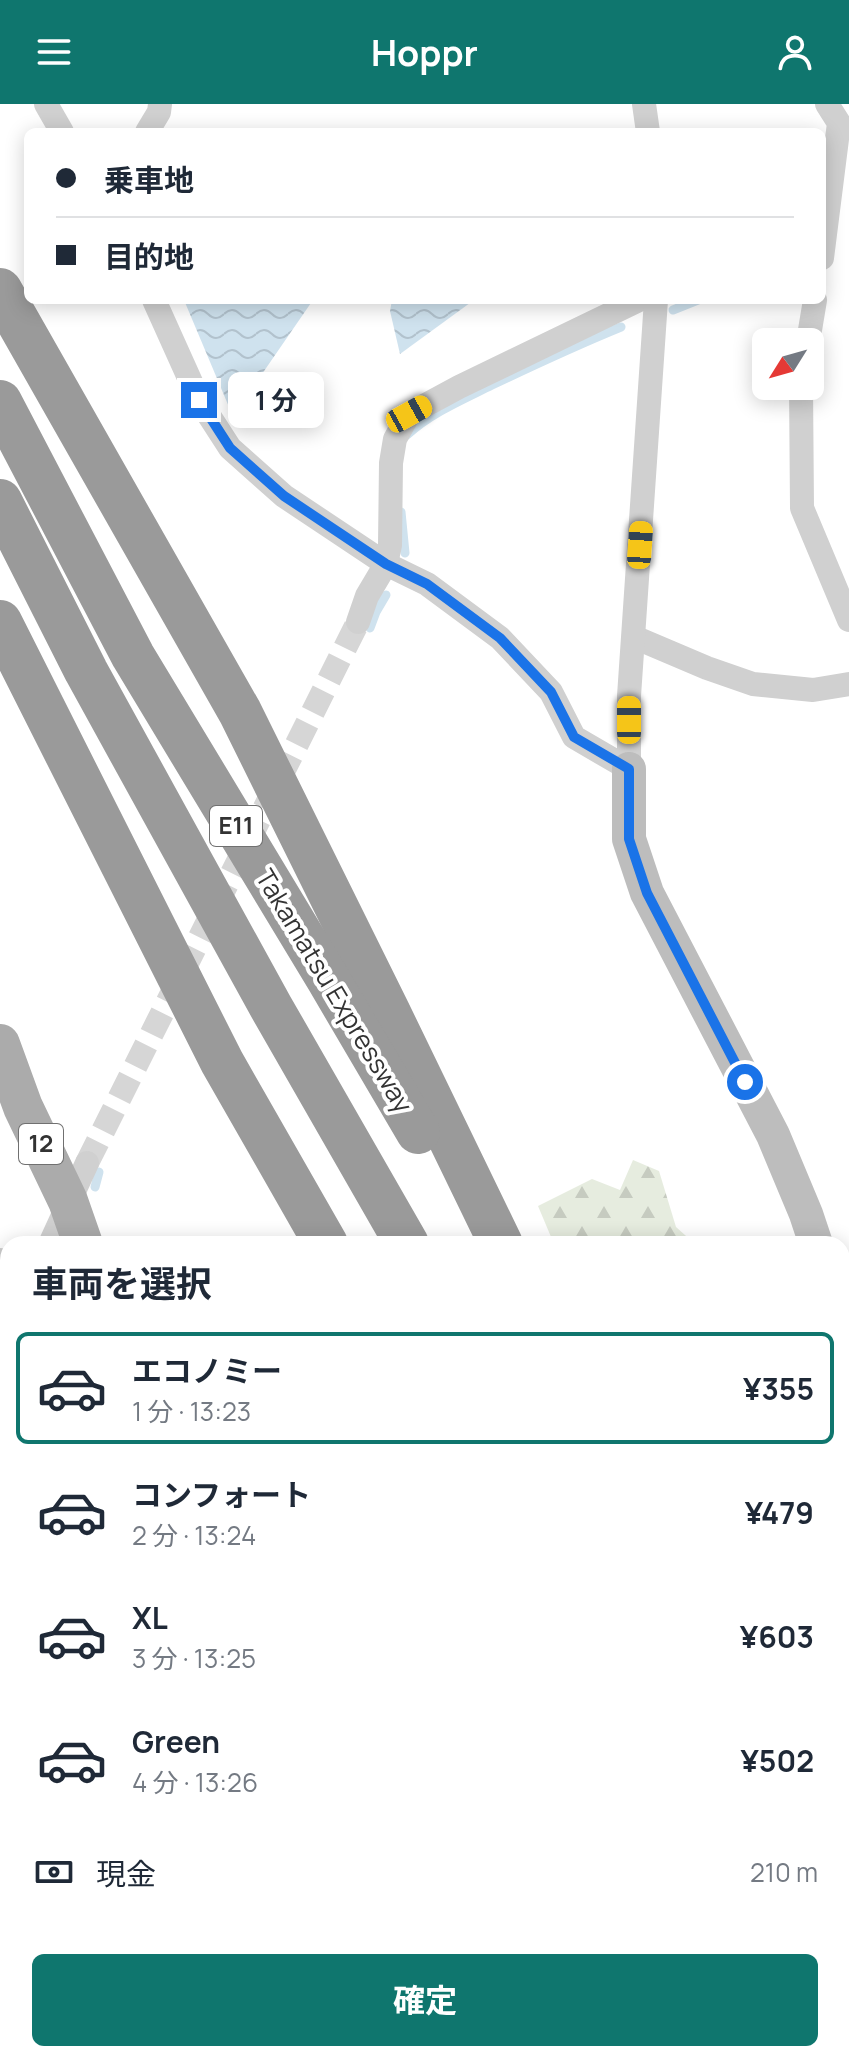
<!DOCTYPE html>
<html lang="ja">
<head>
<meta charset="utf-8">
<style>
  :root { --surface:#fff; --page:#f2f2f3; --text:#1f2937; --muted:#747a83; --line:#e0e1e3; --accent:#0f766e }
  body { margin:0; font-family:Manrope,"Noto Sans JP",sans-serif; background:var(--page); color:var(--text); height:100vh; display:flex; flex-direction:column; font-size:30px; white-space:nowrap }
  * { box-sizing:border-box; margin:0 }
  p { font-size:26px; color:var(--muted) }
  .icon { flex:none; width:44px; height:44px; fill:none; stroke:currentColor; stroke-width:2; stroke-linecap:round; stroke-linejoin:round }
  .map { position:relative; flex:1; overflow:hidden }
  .sheet { position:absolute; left:0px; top:1132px; width:850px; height:826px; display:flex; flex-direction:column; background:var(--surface); border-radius:24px 24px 0 0; box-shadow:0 4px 20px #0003 }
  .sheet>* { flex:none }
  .guide { position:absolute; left:24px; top:24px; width:802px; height:176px; border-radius:12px; box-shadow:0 4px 20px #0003; display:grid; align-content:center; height:176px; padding:0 32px; background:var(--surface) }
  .needle { width:52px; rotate:233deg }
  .fabs { position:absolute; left:752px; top:224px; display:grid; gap:16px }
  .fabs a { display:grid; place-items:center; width:72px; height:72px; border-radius:12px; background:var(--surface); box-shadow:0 4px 20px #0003; font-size:40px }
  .end { position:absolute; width:36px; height:36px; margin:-18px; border:10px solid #1a73e8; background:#fff; box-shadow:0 0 0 4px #fff }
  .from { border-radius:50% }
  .bubble { position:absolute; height:56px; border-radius:12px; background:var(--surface); box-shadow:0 4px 20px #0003; font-size:26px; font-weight:700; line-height:56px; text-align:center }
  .car { position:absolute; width:24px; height:48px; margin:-24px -12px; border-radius:10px; box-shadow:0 0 6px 2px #0007; background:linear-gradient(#f5c518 24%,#345 0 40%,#f5c518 0 76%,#345 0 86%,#f5c518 0) }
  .guide b { display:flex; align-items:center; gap:28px; height:76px; font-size:30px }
  .guide b+b { border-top:2px solid var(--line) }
  .guide i { width:20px; height:20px; background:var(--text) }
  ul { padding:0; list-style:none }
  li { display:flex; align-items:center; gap:24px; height:112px; margin:0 16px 12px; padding:0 16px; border:4px solid transparent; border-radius:12px }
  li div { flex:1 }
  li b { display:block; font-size:30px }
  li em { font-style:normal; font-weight:700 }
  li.current { border-color:var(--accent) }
  li>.icon { width:72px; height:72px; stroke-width:1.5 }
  h2 { padding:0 32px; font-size:36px; line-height:96px }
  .pay { display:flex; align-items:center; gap:20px; height:88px; padding:0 32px; font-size:30px }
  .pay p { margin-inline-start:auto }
  .primary-button { display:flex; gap:16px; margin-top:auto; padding:16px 32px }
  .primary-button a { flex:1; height:92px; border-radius:12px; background:var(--accent); color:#fff; font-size:32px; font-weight:700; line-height:92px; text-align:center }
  header { display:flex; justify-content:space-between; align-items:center; height:104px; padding:0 32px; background:var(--accent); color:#fff; font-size:36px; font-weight:700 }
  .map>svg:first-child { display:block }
</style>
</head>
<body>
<header><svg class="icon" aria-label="menu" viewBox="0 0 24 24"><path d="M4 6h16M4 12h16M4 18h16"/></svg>Hoppr<svg class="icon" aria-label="person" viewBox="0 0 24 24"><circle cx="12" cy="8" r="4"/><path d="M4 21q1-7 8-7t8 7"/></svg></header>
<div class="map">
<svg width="849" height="1957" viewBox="0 0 849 1957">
  <defs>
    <pattern id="forest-firs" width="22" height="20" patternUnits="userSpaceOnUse" patternTransform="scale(2)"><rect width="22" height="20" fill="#e6ecdf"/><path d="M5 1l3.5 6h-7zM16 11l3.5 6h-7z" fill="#c6cbc0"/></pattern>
    <pattern id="water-waves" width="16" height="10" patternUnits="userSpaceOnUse" patternTransform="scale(2)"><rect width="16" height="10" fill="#cfe2ee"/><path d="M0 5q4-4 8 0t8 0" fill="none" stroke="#b2c2cd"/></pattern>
  </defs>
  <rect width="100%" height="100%" fill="#fff"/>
  <polygon fill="url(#forest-firs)" points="633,1056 659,1067 676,1123 695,1140 554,1140 538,1102 592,1075 620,1086"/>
  <g fill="url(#water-waves)">
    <polygon points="184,196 313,196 262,270 247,306 229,303"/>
    <polygon points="392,196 474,196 400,250 390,207"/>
    <polygon points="521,1950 694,1950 698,1957 519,1957"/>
  </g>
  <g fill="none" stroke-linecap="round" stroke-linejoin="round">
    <g stroke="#cfe2ee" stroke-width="9">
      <polyline points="673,206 698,196"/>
      <path d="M407 331C431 309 462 296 492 281 534 261 577 241 621 223"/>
      <polyline points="401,408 405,449"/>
      <polyline points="370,524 376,508 386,491"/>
      <polyline points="95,1083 99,1068"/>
      <polyline points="267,1950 268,1957"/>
    </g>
    <polyline stroke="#d6d6d6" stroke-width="24" stroke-dasharray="24 12" stroke-linecap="butt" points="87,1059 358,518"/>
    <g stroke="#d0d0d0" stroke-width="24">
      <polyline points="46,0 62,28"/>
      <polyline points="644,0 648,28"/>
      <polyline points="147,28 159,8 160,0"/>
      <polyline points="822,154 839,19 827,0"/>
      <polyline points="154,196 199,296 230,344 284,392 386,460 427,480 500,534 551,588 574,633 629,665"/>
      <polyline points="808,238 815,196"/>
      <polyline points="801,282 802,404 849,516"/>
      <polyline points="358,518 367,492 386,460 390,441 391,359 395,335 409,310 459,283 639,196"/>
      <polyline points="634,533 707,564 753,580 813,586 849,580"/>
      <polyline points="629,665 629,592 656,196"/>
      <polyline points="50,1140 87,1059"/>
      <polyline points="0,1156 8,1177"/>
      <polyline points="842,1165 849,1169"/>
      <polyline points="0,1475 8,1466"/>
      <polyline points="842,1560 849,1568"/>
      <polyline points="194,1957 209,1950"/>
      <polyline points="505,1957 507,1950"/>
    </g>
    <polyline stroke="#bdbdbd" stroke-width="34" points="629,665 629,735 647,789 773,1031 806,1110 816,1140"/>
    <g stroke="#ababab" stroke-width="40">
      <polyline points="0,940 23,1003 68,1097 83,1140"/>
      <polyline points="772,1950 777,1957"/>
    </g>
    <g stroke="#9a9a9a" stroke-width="44">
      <polyline points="0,186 240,608 388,907 501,1140"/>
      <polyline points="0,298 133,552 328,875 418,1028"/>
      <polyline points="0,397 86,567 271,903 407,1140"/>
      <polyline points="0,518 222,958 326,1140"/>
      <polyline points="842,1747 849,1758"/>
      <polyline points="842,1842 849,1853"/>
      <polyline points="842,1883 849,1892"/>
    </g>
  </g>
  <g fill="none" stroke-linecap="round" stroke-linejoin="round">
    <polyline stroke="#1a73e8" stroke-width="10" points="199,296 230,344 284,392 386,460 427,480 500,534 551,588 574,633 629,665 629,735 647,789 745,978"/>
  </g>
  <g text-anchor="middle" stroke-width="8" stroke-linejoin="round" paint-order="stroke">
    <g fill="#fff" stroke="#707070" stroke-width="2">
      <rect x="210" y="702" width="52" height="40" rx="6"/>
      <rect x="19" y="1020" width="44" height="40" rx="6"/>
    </g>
    <g font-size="24" font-weight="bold" fill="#333">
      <text x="236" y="730">E11</text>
      <text x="41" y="1048">12</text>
    </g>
    <g font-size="26" fill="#333" stroke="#fff">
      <text transform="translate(334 887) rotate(59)" y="9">Takamatsu Expressway</text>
    </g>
  </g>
</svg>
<div class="fabs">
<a><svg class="needle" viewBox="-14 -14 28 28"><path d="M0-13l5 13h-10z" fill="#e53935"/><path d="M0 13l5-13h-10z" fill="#747a83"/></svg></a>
</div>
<i class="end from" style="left:745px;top:978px"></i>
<i class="end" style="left:199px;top:296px"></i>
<div class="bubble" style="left:228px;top:268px;width:96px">1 分</div>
<i class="car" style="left:409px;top:310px;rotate:61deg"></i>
<i class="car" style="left:640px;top:441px;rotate:4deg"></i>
<i class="car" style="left:629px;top:616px;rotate:0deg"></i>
<div class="guide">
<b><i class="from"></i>乗車地</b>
<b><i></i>目的地</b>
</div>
<section class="sheet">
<h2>車両を選択</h2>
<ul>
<li class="current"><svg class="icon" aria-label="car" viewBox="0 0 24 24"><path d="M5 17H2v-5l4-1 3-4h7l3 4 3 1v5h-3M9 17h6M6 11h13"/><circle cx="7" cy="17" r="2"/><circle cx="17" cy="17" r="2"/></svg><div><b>エコノミー</b><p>1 分 · 13:23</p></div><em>¥355</em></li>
<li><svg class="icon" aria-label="car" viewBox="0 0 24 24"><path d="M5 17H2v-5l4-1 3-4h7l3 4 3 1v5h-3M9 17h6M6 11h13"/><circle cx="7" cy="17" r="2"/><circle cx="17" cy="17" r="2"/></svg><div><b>コンフォート</b><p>2 分 · 13:24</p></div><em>¥479</em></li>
<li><svg class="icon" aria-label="car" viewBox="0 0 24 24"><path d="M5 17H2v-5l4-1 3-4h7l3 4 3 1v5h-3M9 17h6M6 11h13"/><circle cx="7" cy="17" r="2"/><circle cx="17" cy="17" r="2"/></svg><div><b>XL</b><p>3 分 · 13:25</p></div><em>¥603</em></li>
<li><svg class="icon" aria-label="car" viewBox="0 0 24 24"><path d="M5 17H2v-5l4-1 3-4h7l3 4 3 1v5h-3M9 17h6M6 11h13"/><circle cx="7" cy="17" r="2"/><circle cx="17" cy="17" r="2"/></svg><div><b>Green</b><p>4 分 · 13:26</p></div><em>¥502</em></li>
</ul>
<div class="pay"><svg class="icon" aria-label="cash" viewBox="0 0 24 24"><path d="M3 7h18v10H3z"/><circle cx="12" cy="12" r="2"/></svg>現金<p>210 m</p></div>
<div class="primary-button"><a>確定</a></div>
</section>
</div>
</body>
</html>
